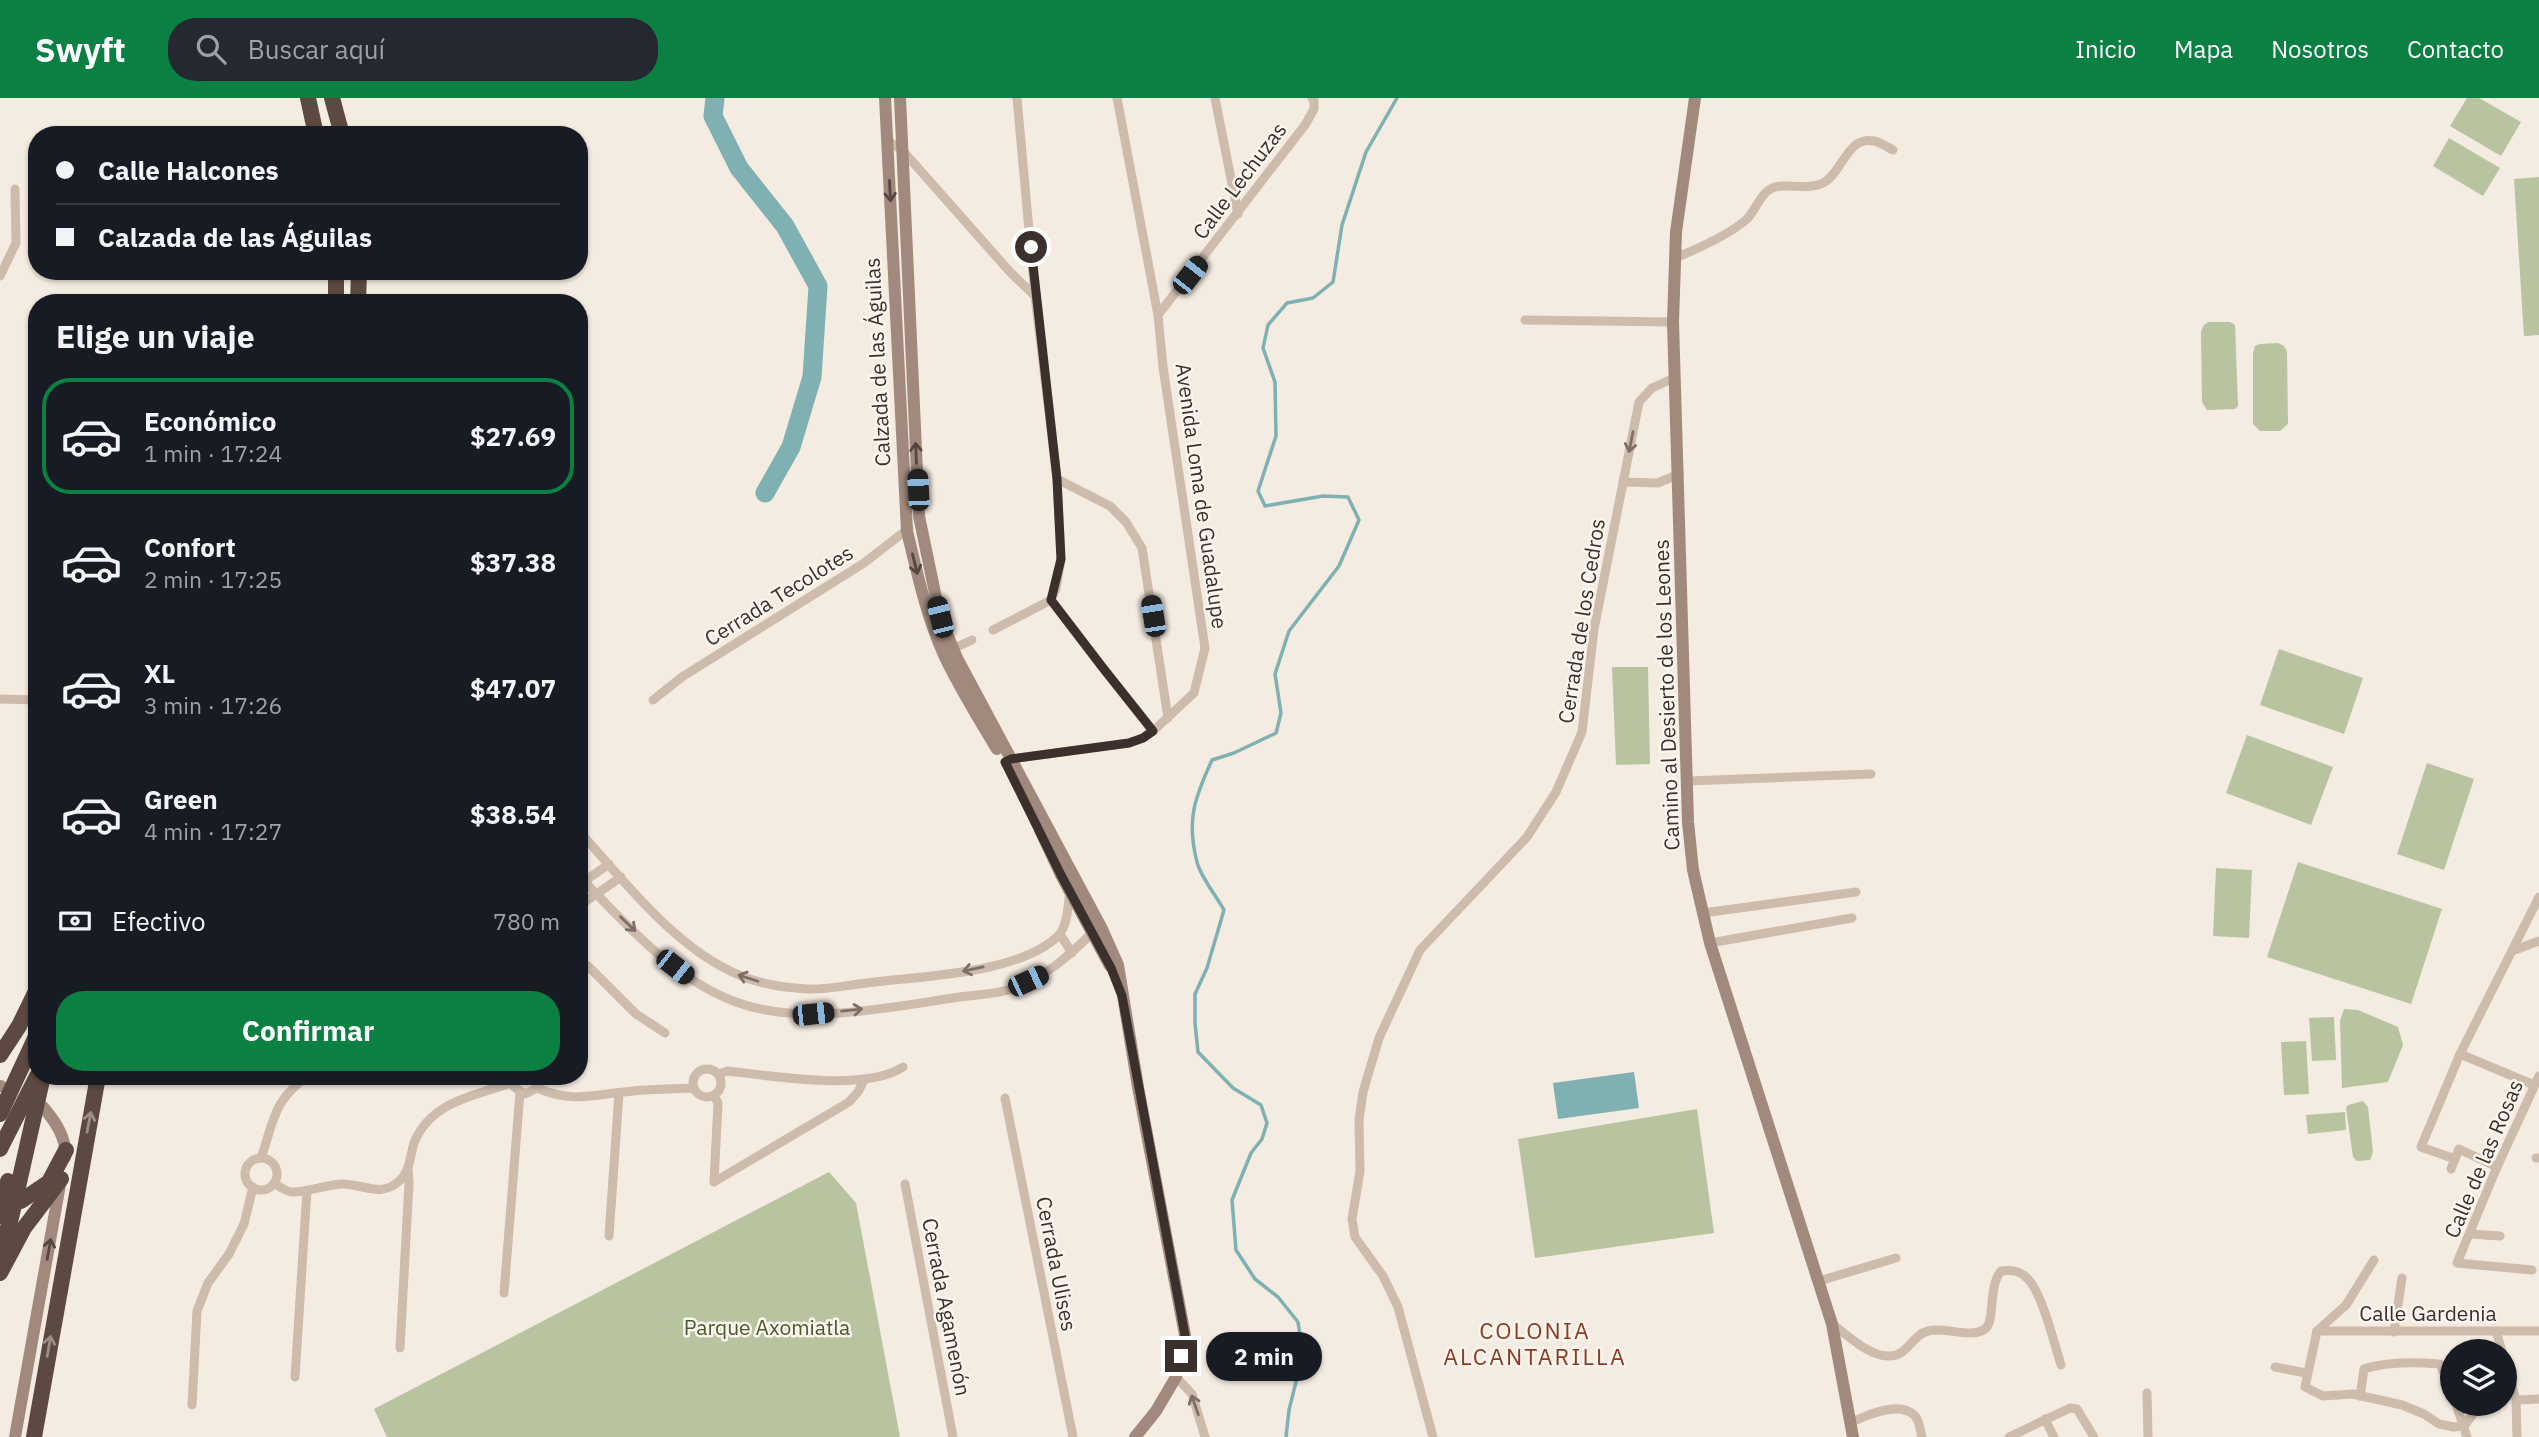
<!DOCTYPE html>
<html lang="es">
<head>
<meta charset="utf-8">
<style>
  :root { --surface:#171b24; --page:#242831; --text:#f1f3f6; --muted:#9ea1a6; --line:#363941; --accent:#0b8043 }
  body { margin:0; font-family:"IBM Plex Sans",sans-serif; background:var(--page); color:var(--text); height:100vh; display:flex; flex-direction:column; font-size:26px; white-space:nowrap }
  * { box-sizing:border-box; margin:0 }
  p { font-size:23px; color:var(--muted) }
  .icon { flex:none; width:38px; height:38px; fill:none; stroke:currentColor; stroke-width:2; stroke-linecap:round; stroke-linejoin:round }
  .map { position:relative; flex:1; overflow:hidden }
  .drawer { position:absolute; left:28px; top:196px; width:560px; height:791px; display:flex; flex-direction:column; background:var(--surface); border-radius:28px; box-shadow:0 2px 5px #0004 }
  .drawer>* { flex:none }
  .top-card { position:absolute; left:28px; top:28px; width:560px; height:154px; border-radius:28px; box-shadow:0 2px 5px #0004; display:grid; align-content:center; height:154px; padding:0 28px; background:var(--surface) }
  .controls { position:absolute; left:2440px; top:1241px; display:grid; gap:14px }
  .controls a { display:grid; place-items:center; width:77px; height:77px; border-radius:50%; background:var(--surface); box-shadow:0 2px 5px #0004; font-size:35px }
  .end { position:absolute; width:32px; height:32px; margin:-16px; border:9px solid #3b302b; background:#fff; box-shadow:0 0 0 4px #fff }
  .from { border-radius:50% }
  .bubble { position:absolute; height:49px; border-radius:24px; background:var(--surface); box-shadow:0 2px 5px #0004; font-size:23px; font-weight:800; line-height:49px; text-align:center }
  .car { position:absolute; width:21px; height:42px; margin:-21px -10px; border-radius:9px; box-shadow:0 0 5px 2px #0007; background:linear-gradient(#222 24%,#8ab4d8 0 40%,#222 0 76%,#8ab4d8 0 86%,#222 0) }
  .top-card b { display:flex; align-items:center; gap:24px; height:66px; font-size:26px }
  .top-card b+b { border-top:2px solid var(--line) }
  .top-card i { width:18px; height:18px; background:var(--text) }
  ul { padding:0; list-style:none }
  li { display:flex; align-items:center; gap:21px; height:116px; margin:0 14px 10px; padding:0 14px; border:4px solid transparent; border-radius:28px }
  li div { flex:1 }
  li b { display:block; font-size:26px }
  li em { font-style:normal; font-weight:800 }
  li.current { border-color:var(--accent) }
  li>.icon { width:63px; height:63px; stroke-width:1.5 }
  h2 { padding:0 28px; font-size:32px; line-height:84px }
  .pay { display:flex; align-items:center; gap:18px; height:77px; padding:0 28px; font-size:26px }
  .pay p { margin-inline-start:auto }
  .action { display:flex; gap:14px; margin-top:auto; padding:14px 28px }
  .action a { flex:1; height:80px; border-radius:28px; background:var(--accent); color:#fff; font-size:28px; font-weight:800; line-height:80px; text-align:center }
  header { display:flex; align-items:center; gap:42px; box-sizing:border-box; height:98px; padding:0 35px; background:var(--accent); color:#fff }
  header strong { font-size:33px }
  nav { display:flex; gap:38px; margin-inline-start:auto; font-size:24px }
  .search { width:490px; height:63px; background:var(--page); display:flex; align-items:center; gap:18px; box-sizing:border-box; padding:0 24px; border-radius:28px; color:var(--muted); font-size:26px }
  .map>svg:first-child { display:block }
</style>
</head>
<body>
<header>
<strong>Swyft</strong>
<div class="search"><svg class="icon" aria-label="search" viewBox="0 0 24 24"><circle cx="10" cy="10" r="6"/><path d="M15 15l6 6"/></svg>Buscar aquí</div>
<nav><a>Inicio</a><a>Mapa</a><a>Nosotros</a><a>Contacto</a></nav>
</header>
<div class="map">
<svg width="2539" height="1339" viewBox="0 0 2539 1339">
  <rect width="100%" height="100%" fill="#f4ebe1"/>
  <g fill="#b8c4a0">
    <polygon points="2467,0 2479,0 2521,24 2501,58 2450,28"/>
    <polygon points="2449,40 2500,70 2483,98 2433,68"/>
    <polygon points="2539,79 2539,237 2524,238 2514,81"/>
    <polygon points="2208,224 2230,224 2235,227 2238,308 2235,311 2207,312 2202,304 2201,233 2204,227"/>
    <polygon points="2278,245 2284,248 2287,254 2288,326 2280,333 2260,333 2253,326 2253,255 2255,248 2260,246"/>
    <polygon points="2279,551 2363,580 2344,636 2260,607"/>
    <polygon points="1612,569 1648,569 1650,666 1616,667"/>
    <polygon points="2247,637 2333,669 2311,727 2226,695"/>
    <polygon points="2427,665 2474,681 2444,772 2397,756"/>
    <polygon points="2298,764 2442,811 2411,906 2267,859"/>
    <polygon points="2216,770 2252,772 2249,840 2213,838"/>
    <polygon points="2344,911 2358,912 2398,929 2403,947 2388,984 2342,990 2340,923"/>
    <polygon points="2334,919 2336,962 2312,963 2309,920"/>
    <polygon points="2306,943 2309,996 2284,997 2281,944"/>
    <polygon points="2363,1003 2368,1009 2373,1054 2370,1062 2357,1063 2353,1059 2346,1010 2348,1007"/>
    <polygon points="1697,1011 1714,1135 1535,1160 1518,1041"/>
    <polygon points="2345,1014 2346,1032 2308,1036 2306,1017"/>
    <polygon points="829,1074 856,1105 900,1339 387,1339 374,1311"/>
  </g>
  <polygon fill="#7fb0b2" points="1634,974 1639,1010 1558,1021 1553,985"/>
  <g fill="none" stroke-linecap="round" stroke-linejoin="round">
    <path stroke="#7fb0b2" stroke-width="3.5" d="M1286 1339 1289 1312 1303 1256 1298 1224 1278 1199 1255 1181 1236 1152 1232 1102 1251 1055 1262 1041 1267 1025 1261 1007 1233 990 1198 954 1195 925V896L1207 870 1224 812C1216 797 1201 780 1197 764 1186 722 1195 699 1212 662L1234 655 1276 635 1281 615 1275 576 1289 533 1339 468 1359 422 1348 399 1323 398 1265 408 1258 393 1276 338 1275 284 1263 250 1268 227 1287 205 1313 200 1333 184 1342 127 1366 54 1397 0"/>
    <polyline stroke="#7fb0b2" stroke-width="19" points="715,0 713,18 739,70 785,128 818,188 812,279 791,349 765,395"/>
    <g stroke="#cdbbac" stroke-width="9">
      <polyline points="1215,0 1238,116"/>
      <polyline points="887,42 903,53 1010,174 1035,198"/>
      <path d="M1675 160C1697 151 1729 137 1747 121 1756 112 1761 93 1775 89 1788 85 1806 93 1823 85 1842 76 1847 37 1874 43 1880 44 1887 49 1893 52"/>
      <polyline points="0,178 16,145 15,91"/>
      <polyline points="1158,217 1305,27 1314,11 1314,2 1312,0"/>
      <polyline points="1525,222 1673,224"/>
      <polyline points="1057,381 1110,408 1126,424 1142,450 1168,620"/>
      <polyline points="1623,384 1658,385 1679,376"/>
      <polyline points="1051,502 1103,570 1153,633"/>
      <polyline points="993,532 1051,502 1056,491 1061,461 1057,381 1035,198 1017,0"/>
      <polyline points="948,553 972,542"/>
      <polyline points="0,601 37,602"/>
      <polyline points="653,602 682,579 864,465 909,430"/>
      <polyline points="1005,664 1011,661 1129,645 1143,640 1153,633 1194,595 1205,550 1163,269 1158,217 1117,0"/>
      <polyline points="1688,683 1871,676"/>
      <path d="M579 733C624 783 676 851 739 877 760 886 784 890 807 891 829 892 853 886 875 884 926 878 1020 875 1058 838 1068 828 1068 806 1070 793"/>
      <path d="M579 778C625 825 673 881 736 904 799 928 887 910 953 900 971 897 993 897 1011 891 1043 881 1069 858 1093 834"/>
      <polyline points="579,787 609,766"/>
      <polyline points="579,808 621,779"/>
      <polyline points="1703,815 1856,794"/>
      <polyline points="1060,836 1072,855"/>
      <polyline points="1710,845 1852,820"/>
      <polyline points="2512,853 2539,843"/>
      <polyline points="579,873 588,868 636,916 665,935"/>
      <polyline points="2460,956 2534,987"/>
      <circle cx="707" cy="985" r="14"/>
      <path d="M718 976 728 973C773 978 865 994 903 969"/>
      <polyline points="512,978 514,989 525,996 537,990 539,978"/>
      <path d="M537 990C575 1006 595 996 633 993 653 991 674 991 694 990"/>
      <polyline points="1005,1000 1073,1339"/>
      <path d="M261 1060C274 1023 273 1002 308 978"/>
      <polyline points="2536,1060 2539,1060"/>
      <circle cx="261" cy="1076" r="16"/>
      <polyline points="2455,1061 2421,1049 2460,956 2539,799"/>
      <polyline points="2451,1071 2459,1051 2497,1069"/>
      <polyline points="714,1084 849,1004 858,994 864,982"/>
      <polyline points="714,1084 718,1005 714,997"/>
      <path d="M274 1085C280 1089 286 1094 293 1094 309 1094 325 1087 341 1086 361 1085 380 1100 398 1084 410 1075 410 1058 414 1045 430 1004 475 997 512 985"/>
      <polyline points="905,1086 953,1339"/>
      <polyline points="2470,1136 2500,1138"/>
      <polyline points="609,1138 619,995"/>
      <polyline points="2532,1172 2457,1165 2497,1069 2539,978"/>
      <polyline points="1819,1183 1896,1160"/>
      <polyline points="504,1195 520,994"/>
      <path d="M1832 1226C1848 1237 1868 1258 1888 1258 1908 1259 1911 1237 1928 1233 1943 1228 1974 1242 1986 1230 1995 1222 1988 1189 2001 1173 2011 1172 2019 1172 2027 1180 2042 1194 2054 1245 2061 1267"/>
      <polyline points="2317,1233 2305,1289 2323,1298 2353,1296 2402,1307 2424,1316 2439,1326 2454,1329 2464,1328 2473,1316 2477,1306"/>
      <polyline points="2317,1233 2539,1233"/>
      <polyline points="2317,1233 2346,1207 2374,1162"/>
      <polyline points="2496,1233 2502,1253"/>
      <polyline points="2394,1234 2402,1180"/>
      <polyline points="400,1250 409,1085 408,1070"/>
      <polyline points="2504,1260 2516,1302 2517,1339"/>
      <polyline points="2275,1269 2306,1275"/>
      <polyline points="295,1279 307,1092"/>
      <polyline points="1176,1279 1192,1296 1205,1339"/>
      <polyline points="2147,1295 2148,1339"/>
      <path d="M2360 1298 2364 1271C2387 1263 2417 1264 2440 1266L2452 1295"/>
      <polyline points="2516,1302 2539,1301"/>
      <polyline points="2456,1306 2467,1339"/>
      <polyline points="192,1307 197,1213 208,1185 229,1156 244,1126 253,1089"/>
      <polyline points="2045,1321 2054,1339"/>
      <path d="M1852 1324C1867 1317 1900 1302 1915 1318 1920 1324 1920 1332 1922 1339"/>
      <polyline points="1433,1339 1398,1209 1383,1178 1355,1139 1352,1121 1360,1073 1359,1022 1363,994 1379,940 1420,852 1527,739 1556,694 1582,634 1594,531 1639,304 1652,290 1674,280"/>
      <polyline points="2009,1339 2070,1310 2077,1311 2094,1339"/>
    </g>
    <g stroke="#a18a7d" stroke-width="12">
      <path d="M885 0 907 433C917 474 926 517 944 557 959 589 978 620 997 651"/>
      <polyline points="900,0 919,418 940,519 957,560 1101,829 1118,867 1138,989 1185,1237 1176,1279 1156,1313 1135,1339"/>
      <polyline points="1695,0 1676,134 1673,224 1688,724 1693,772 1710,845 1832,1226 1853,1339"/>
      <polyline points="1040,732 1061,777 1110,868"/>
      <polyline points="0,988 1,988"/>
      <path d="M43 1009C55 1023 67 1040 65 1059"/>
      <polyline points="15,1339 61,1081"/>
    </g>
    <g stroke="#5c4a42" stroke-width="16">
      <polyline points="308,0 316,37"/>
      <polyline points="332,0 342,37"/>
      <polyline points="336,205 336,173"/>
      <polyline points="358,205 359,173"/>
      <polyline points="0,957 19,928 37,891"/>
      <polyline points="0,1016 37,936"/>
      <polyline points="0,1051 37,978"/>
      <polyline points="21,1103 49,1084 66,1052"/>
      <polyline points="0,1118 8,1083"/>
      <polyline points="0,1155 11,1120 43,978"/>
      <polyline points="0,1175 24,1130 61,1081"/>
      <polyline points="34,1339 98,978"/>
    </g>
  </g>
  <defs><path id="oneway-shaft" d="M-6 0H5M1.5-3L5.5 0L1.5 3" fill="none" stroke-width="1.6" stroke-linecap="round" stroke-linejoin="round" transform="scale(1.75)"/></defs>
  <g stroke="#544640">
    <use href="#oneway-shaft" transform="translate(890 93) rotate(87)"/>
    <use href="#oneway-shaft" transform="translate(916 355) rotate(-92)"/>
    <use href="#oneway-shaft" transform="translate(915 466) rotate(76)"/>
    <use href="#oneway-shaft" transform="translate(49 1151) rotate(-80)"/>
  </g>
  <g stroke="#7d6f65">
    <use href="#oneway-shaft" transform="translate(1631 344) rotate(101)"/>
    <use href="#oneway-shaft" transform="translate(628 826) rotate(44)"/>
    <use href="#oneway-shaft" transform="translate(973 871) rotate(168)"/>
    <use href="#oneway-shaft" transform="translate(748 880) rotate(-162)"/>
    <use href="#oneway-shaft" transform="translate(852 912) rotate(-6)"/>
    <use href="#oneway-shaft" transform="translate(1195 1307) rotate(-109)"/>
  </g>
  <g stroke="#9c8e87">
    <use href="#oneway-shaft" transform="translate(89 1024) rotate(-79)"/>
    <use href="#oneway-shaft" transform="translate(49 1248) rotate(-80)"/>
  </g>
  <g fill="none" stroke-linecap="round" stroke-linejoin="round">
    <polyline stroke="#3b302b" stroke-width="9" points="1031,149 1057,381 1061,461 1051,502 1103,570 1153,633 1143,640 1129,645 1011,661 1005,664 1061,777 1111,870 1122,898 1185,1237 1181,1258"/>
  </g>
  <g text-anchor="middle" stroke-width="5" stroke-linejoin="round" paint-order="stroke">
    <g font-size="21" fill="#3b302b" stroke="#fbf5ee">
      <text transform="translate(1240 83) rotate(-53)" y="7">Calle Lechuzas</text>
      <text transform="translate(878 264) rotate(-93)" y="7">Calzada de las Águilas</text>
      <text transform="translate(1201 398) rotate(82)" y="7">Avenida Loma de Guadalupe</text>
      <text transform="translate(779 498) rotate(-32)" y="7">Cerrada Tecolotes</text>
      <text transform="translate(1582 523) rotate(-81)" y="7">Cerrada de los Cedros</text>
      <text transform="translate(1667 597) rotate(-92)" y="7">Camino al Desierto de los Leones</text>
      <text transform="translate(2484 1061) rotate(-67)" y="7">Calle de las Rosas</text>
      <text transform="translate(1056 1166) rotate(79)" y="7">Cerrada Ulises</text>
      <text transform="translate(946 1209) rotate(79)" y="7">Cerrada Agamenón</text>
      <text x="2428" y="1223">Calle Gardenia</text>
    </g>
    <g font-size="21" fill="#4a5a2e" stroke="#fbf5ee">
      <text x="767" y="1237">Parque Axomiatla</text>
    </g>
    <g font-size="23" letter-spacing="2" fill="#8c3b22" stroke="#fbf5ee">
      <text x="1535" y="1241">COLONIA<tspan x="1535" dy="26">ALCANTARILLA</tspan></text>
    </g>
  </g>
</svg>
<div class="controls">
<a><svg class="icon" aria-label="layers" viewBox="0 0 24 24"><path d="M12 4l9 5-9 5-9-5zM3 14l9 5 9-5"/></svg></a>
</div>
<i class="end from" style="left:1031px;top:149px"></i>
<i class="end" style="left:1181px;top:1258px"></i>
<div class="bubble" style="left:1206px;top:1234px;width:116px">2 min</div>
<i class="car" style="left:1190px;top:177px;rotate:38deg"></i>
<i class="car" style="left:918px;top:392px;rotate:357deg"></i>
<i class="car" style="left:1153px;top:518px;rotate:351deg"></i>
<i class="car" style="left:940px;top:519px;rotate:346deg"></i>
<i class="car" style="left:675px;top:869px;rotate:128deg"></i>
<i class="car" style="left:1028px;top:883px;rotate:65deg"></i>
<i class="car" style="left:813px;top:916px;rotate:84deg"></i>
<div class="top-card">
<b><i class="from"></i>Calle Halcones</b>
<b><i></i>Calzada de las Águilas</b>
</div>
<section class="drawer">
<h2>Elige un viaje</h2>
<ul>
<li class="current"><svg class="icon" aria-label="car" viewBox="0 0 24 24"><path d="M5 17H2v-5l4-1 3-4h7l3 4 3 1v5h-3M9 17h6M6 11h13"/><circle cx="7" cy="17" r="2"/><circle cx="17" cy="17" r="2"/></svg><div><b>Económico</b><p>1 min · 17:24</p></div><em>$27.69</em></li>
<li><svg class="icon" aria-label="car" viewBox="0 0 24 24"><path d="M5 17H2v-5l4-1 3-4h7l3 4 3 1v5h-3M9 17h6M6 11h13"/><circle cx="7" cy="17" r="2"/><circle cx="17" cy="17" r="2"/></svg><div><b>Confort</b><p>2 min · 17:25</p></div><em>$37.38</em></li>
<li><svg class="icon" aria-label="car" viewBox="0 0 24 24"><path d="M5 17H2v-5l4-1 3-4h7l3 4 3 1v5h-3M9 17h6M6 11h13"/><circle cx="7" cy="17" r="2"/><circle cx="17" cy="17" r="2"/></svg><div><b>XL</b><p>3 min · 17:26</p></div><em>$47.07</em></li>
<li><svg class="icon" aria-label="car" viewBox="0 0 24 24"><path d="M5 17H2v-5l4-1 3-4h7l3 4 3 1v5h-3M9 17h6M6 11h13"/><circle cx="7" cy="17" r="2"/><circle cx="17" cy="17" r="2"/></svg><div><b>Green</b><p>4 min · 17:27</p></div><em>$38.54</em></li>
</ul>
<div class="pay"><svg class="icon" aria-label="cash" viewBox="0 0 24 24"><path d="M3 7h18v10H3z"/><circle cx="12" cy="12" r="2"/></svg>Efectivo<p>780 m</p></div>
<div class="action"><a>Confirmar</a></div>
</section>
</div>
</body>
</html>
